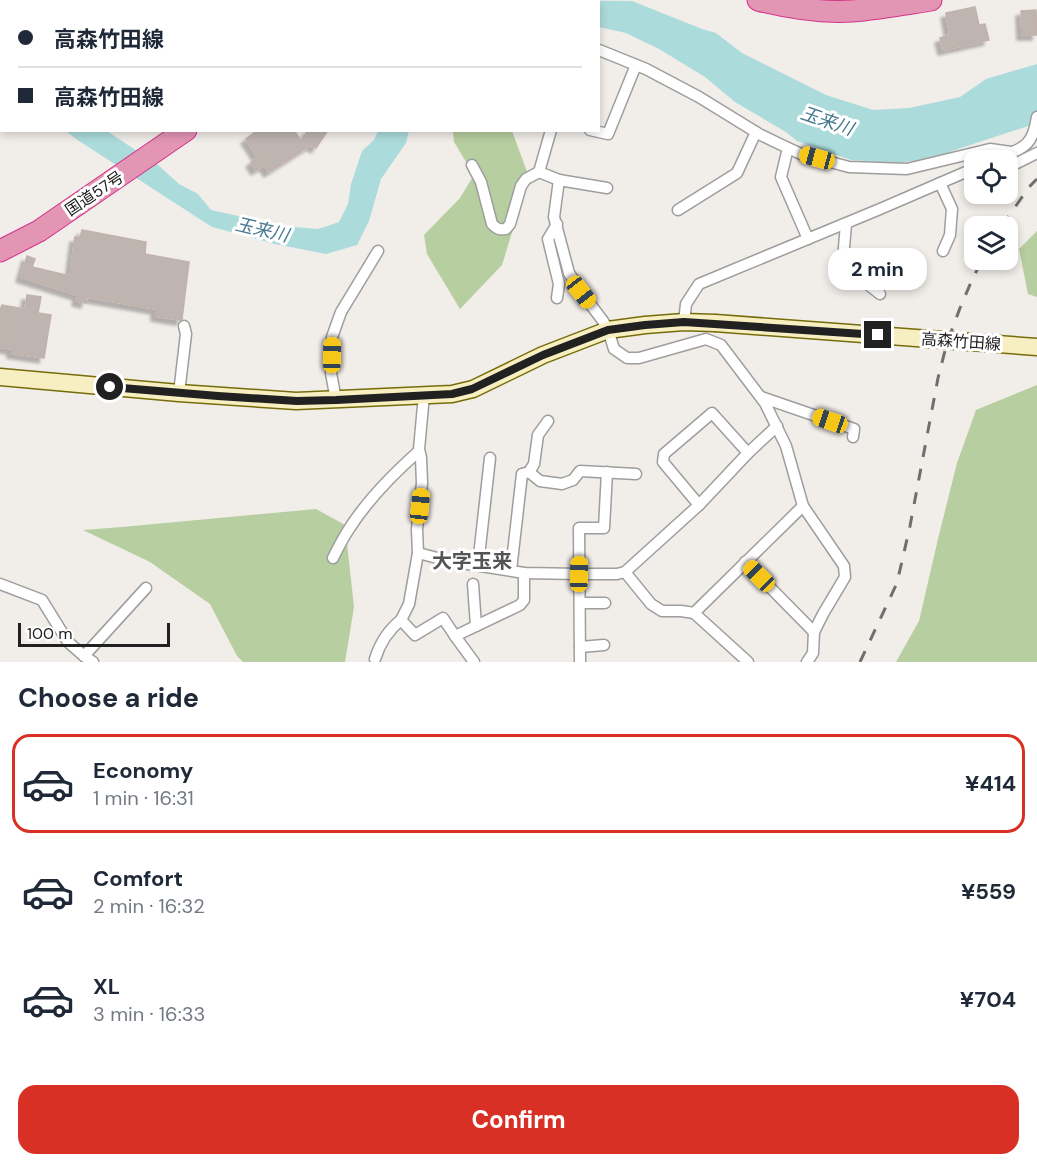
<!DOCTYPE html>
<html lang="en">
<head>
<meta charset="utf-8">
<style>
  :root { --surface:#fff; --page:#f6f6f7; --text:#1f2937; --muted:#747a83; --line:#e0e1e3; --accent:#d93025 }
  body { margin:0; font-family:"DM Sans","Noto Sans JP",sans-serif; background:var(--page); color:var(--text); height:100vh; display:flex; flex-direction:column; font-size:22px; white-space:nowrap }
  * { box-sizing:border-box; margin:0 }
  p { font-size:20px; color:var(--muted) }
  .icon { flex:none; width:33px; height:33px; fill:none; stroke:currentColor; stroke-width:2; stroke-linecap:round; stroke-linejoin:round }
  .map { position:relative; height:662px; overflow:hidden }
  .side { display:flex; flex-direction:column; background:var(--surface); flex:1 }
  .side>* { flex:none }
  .banner { position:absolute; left:0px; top:0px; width:600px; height:132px; box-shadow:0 3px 9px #0003; display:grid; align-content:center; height:132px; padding:0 18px; background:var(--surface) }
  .buttons { position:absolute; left:964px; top:150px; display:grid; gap:12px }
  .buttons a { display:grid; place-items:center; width:54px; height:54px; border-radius:12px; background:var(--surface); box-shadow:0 3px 9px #0003; font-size:30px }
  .scale { position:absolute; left:18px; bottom:15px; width:152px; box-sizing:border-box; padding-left:6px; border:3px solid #212121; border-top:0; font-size:16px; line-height:21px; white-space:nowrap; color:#212121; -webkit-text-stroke:4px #fff; paint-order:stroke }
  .end { position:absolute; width:27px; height:27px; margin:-14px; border:8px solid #212121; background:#fff; box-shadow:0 0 0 3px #fff }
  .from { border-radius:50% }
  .bubble { position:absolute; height:42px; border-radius:18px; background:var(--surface); box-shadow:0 3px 9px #0003; font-size:20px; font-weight:700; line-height:42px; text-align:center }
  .car { position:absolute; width:18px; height:36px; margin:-18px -9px; border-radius:8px; box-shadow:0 0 4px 2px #0007; background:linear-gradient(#f5c518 24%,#345 0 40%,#f5c518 0 76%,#345 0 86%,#f5c518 0) }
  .banner b { display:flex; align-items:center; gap:21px; height:57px; font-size:22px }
  .banner b+b { border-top:2px solid var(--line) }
  .banner i { width:15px; height:15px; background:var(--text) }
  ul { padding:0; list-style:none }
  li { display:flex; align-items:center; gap:18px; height:99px; margin:0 12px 9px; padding:0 6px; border:3px solid transparent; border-radius:18px }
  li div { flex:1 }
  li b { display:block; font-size:22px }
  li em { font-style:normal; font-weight:700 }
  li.selected { border-color:var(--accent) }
  li>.icon { width:54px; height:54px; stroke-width:1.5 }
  h2 { padding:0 18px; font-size:27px; line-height:72px }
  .button { display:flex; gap:12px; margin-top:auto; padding:12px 18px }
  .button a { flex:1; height:69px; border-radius:18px; background:var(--accent); color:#fff; font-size:24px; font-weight:700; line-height:69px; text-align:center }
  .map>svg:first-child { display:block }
</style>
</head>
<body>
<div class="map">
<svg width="1037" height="662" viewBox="0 0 1037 662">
  <defs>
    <filter id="shadow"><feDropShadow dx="-5" dy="5" stdDeviation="1.5" flood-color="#0004"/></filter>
  </defs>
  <rect width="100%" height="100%" fill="#f1ede9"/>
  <g fill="#b7cea0">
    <polygon points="453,131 512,131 529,177 502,265 460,309 427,254 424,235 460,198 474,175 454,142"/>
    <polygon points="1037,231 1037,297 1028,294 1019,249"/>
    <polygon points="1037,385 1037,662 896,662 919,621 938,539 957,463 976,410"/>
    <polygon points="316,509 345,525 354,607 345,662 243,662 237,656 210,604 150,562 83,530 122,527"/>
  </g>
  <g fill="#acdbdc">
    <polygon points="520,0 632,1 702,29 716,33 742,53 826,95 873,110 909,108 960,97 986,79 1037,64 1037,123 952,151 945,157 898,163 851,160 797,141 786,132 735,102 705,77 659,49 626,33 599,27 598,2 517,1"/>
    <polygon points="66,131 107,131 158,165 179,184 198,194 211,210 283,226 318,229 339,222 348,204 351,184 362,151 374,140 378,131 409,131 406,143 381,179 369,221 357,245 326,254 275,244 212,227 76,139"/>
  </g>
  <g fill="#beb5b1" stroke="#c2b1ac" stroke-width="1.5" filter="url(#shadow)">
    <polygon points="975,7 979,25 985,24 989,40 943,50 940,38 950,35 946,13"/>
    <polygon points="1036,10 1037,35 1022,35 1021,11"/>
    <polygon points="258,130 294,130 301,141 308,130 328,130 316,148 311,145 269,172 264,165 256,170 251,162 258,157 246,139"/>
    <polygon points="82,230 146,242 145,254 189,262 182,319 180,320 156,316 156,309 87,297 86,303 77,301 78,295 21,277 27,256 35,259 32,267 70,276 75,237 80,238"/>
    <polygon points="27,295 41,297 38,313 51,315 44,358 12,353 12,349 0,347 0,310 2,305 25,309"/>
  </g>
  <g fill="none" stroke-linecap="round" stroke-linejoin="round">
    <defs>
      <g id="street">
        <polyline points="212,0 214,2"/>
        <polyline points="339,2 339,0"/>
        <polyline points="599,50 646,69 699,97 759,134 788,148 801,154 849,167 907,169 990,149 1011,152"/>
        <polyline points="551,130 539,172 559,180"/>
        <polyline points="590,130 608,134 636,65"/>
        <polyline points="788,148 781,177 808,239"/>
        <path d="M992 160C1020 148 1032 151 1037 117"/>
        <polyline points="1008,164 1013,165 1037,153"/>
        <path d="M472 165 481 182 492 224C497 229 499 230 506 229L510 224 521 186 526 179 539 172"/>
        <polyline points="940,183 952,209 950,235 943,251"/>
        <polyline points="607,188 559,180 554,217 569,273 581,292 603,321 608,330 614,349 627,358 639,358 706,339 721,345 765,403 786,446 803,506 844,566 845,577 823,614 814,632 813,653 807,662"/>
        <polyline points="678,210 737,173 756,132"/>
        <polyline points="557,224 548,239 559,284 557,298"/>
        <polyline points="846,224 843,259 847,268 880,294"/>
        <polyline points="684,322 686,304 699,284 880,209 975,168"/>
        <polyline points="179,393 186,334 184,326"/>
        <polyline points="424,395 419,449 421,458 422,483 417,529 418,553 409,604 401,620 415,635 443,618 455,636 520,605 524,600 524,573"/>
        <polyline points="761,397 854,429 853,437"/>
        <polyline points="336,400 331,373 332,337 341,312 378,251"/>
        <polyline points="529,472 540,481 562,484 573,480 580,471 636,474"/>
        <polyline points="699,505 663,462 664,454 712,413 748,453"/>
        <polyline points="418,553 449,561 524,573 579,574 617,574 625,572"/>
        <path d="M333 558C338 548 343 538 349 529 368 499 393 474 419 451"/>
        <polyline points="745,562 814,632"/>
        <polyline points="478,565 490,458"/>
        <polyline points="511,570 522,474 529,472 534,464 538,435 548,421"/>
        <polyline points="0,584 42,600 68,642 84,656 93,662"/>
        <polyline points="473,584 476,626"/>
        <polyline points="580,603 605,603"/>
        <polyline points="694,613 803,506"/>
        <polyline points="455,636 474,662"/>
        <polyline points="580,647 604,645"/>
        <polyline points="84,656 146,588"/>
        <path d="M375 659C380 643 387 631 401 620"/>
        <polyline points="580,662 579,528 604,528 607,472"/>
        <polyline points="748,662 694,613 681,611 662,611 651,604 625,572 699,505 748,453 777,426"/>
      </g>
      <g id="secondary">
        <polyline points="970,342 1037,347"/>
        <polyline points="0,377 179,393 296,401 452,394 473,389 543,355 608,330 645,325 684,322 715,323"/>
      </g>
      <g id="highway">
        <path d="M758 0C789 8 820 13 852 11 878 9 905 4 931 0"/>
        <polyline points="376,2 378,0"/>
        <polyline points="0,251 39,231 186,130"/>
      </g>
    </defs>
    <use href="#street" stroke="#9e9e9e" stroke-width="13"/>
    <use href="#secondary" stroke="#766c0b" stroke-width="19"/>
    <use href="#highway" stroke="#d33289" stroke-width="23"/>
    <use href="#street" stroke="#fff" stroke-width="10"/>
    <use href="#secondary" stroke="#f7efc1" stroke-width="16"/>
    <use href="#highway" stroke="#e395b4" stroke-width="21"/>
    <g stroke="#6f6f6f" stroke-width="3" stroke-dasharray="12 12" stroke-linecap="butt">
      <polyline points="1002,226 1029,187 1037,179"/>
      <polyline points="860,662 897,583 910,526 938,378 947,343 960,308 972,280 982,260"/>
    </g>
    <defs>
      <polyline id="secondary-bridge" points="715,323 970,342"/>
    </defs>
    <use href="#secondary-bridge" stroke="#766c0b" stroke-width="19" stroke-linecap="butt"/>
    <use href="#secondary-bridge" stroke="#f7efc1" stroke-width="16"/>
  </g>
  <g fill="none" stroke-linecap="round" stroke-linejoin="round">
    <polyline stroke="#212121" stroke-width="8" points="110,387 218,396 297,401 336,400 452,394 472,389 543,355 608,330 645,325 684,322 878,335"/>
  </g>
  <g text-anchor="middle" stroke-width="6" stroke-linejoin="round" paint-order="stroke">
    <g font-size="16" fill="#212121" stroke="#fff">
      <text transform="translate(94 193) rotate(-34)" y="6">国道57号</text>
      <text transform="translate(961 341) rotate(4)" y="6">高森竹田線</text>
    </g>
    <g font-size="18" font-style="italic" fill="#44788e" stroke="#fff">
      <text transform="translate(827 121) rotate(19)" y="6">玉来川</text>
      <text transform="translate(262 230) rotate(13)" y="6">玉来川</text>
    </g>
    <g font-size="20" font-weight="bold" fill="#545454" stroke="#fff">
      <text x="472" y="568">大字玉来</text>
    </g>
  </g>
</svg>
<div class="buttons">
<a><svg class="icon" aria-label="locate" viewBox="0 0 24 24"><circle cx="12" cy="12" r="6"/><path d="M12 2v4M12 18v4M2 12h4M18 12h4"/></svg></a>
<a><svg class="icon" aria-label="layers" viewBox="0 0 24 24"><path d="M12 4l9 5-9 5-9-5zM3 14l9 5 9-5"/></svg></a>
</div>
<div class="scale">100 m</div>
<i class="end from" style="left:110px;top:387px"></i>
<i class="end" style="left:878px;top:335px"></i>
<div class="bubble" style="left:828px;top:248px;width:99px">2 min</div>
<i class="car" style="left:817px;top:158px;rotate:285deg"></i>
<i class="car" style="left:581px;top:292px;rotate:142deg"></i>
<i class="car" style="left:332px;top:355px;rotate:1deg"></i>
<i class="car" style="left:830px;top:421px;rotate:289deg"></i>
<i class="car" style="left:420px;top:506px;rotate:6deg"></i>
<i class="car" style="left:579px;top:574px;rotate:1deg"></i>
<i class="car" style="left:759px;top:576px;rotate:315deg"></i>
<div class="banner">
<b><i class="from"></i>高森竹田線</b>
<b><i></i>高森竹田線</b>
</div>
</div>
<section class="side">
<h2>Choose a ride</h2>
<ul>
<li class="selected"><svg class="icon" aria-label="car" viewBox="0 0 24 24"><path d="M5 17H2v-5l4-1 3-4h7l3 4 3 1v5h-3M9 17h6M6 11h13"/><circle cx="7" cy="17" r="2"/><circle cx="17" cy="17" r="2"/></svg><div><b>Economy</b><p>1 min · 16:31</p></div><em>¥414</em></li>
<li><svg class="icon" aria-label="car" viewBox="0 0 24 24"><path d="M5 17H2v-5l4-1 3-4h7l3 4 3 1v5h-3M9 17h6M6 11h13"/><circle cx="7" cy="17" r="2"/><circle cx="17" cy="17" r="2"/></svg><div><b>Comfort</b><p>2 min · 16:32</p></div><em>¥559</em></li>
<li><svg class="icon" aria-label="car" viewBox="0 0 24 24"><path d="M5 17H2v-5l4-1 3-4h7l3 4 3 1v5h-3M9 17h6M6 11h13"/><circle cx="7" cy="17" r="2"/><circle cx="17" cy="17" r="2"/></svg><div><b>XL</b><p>3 min · 16:33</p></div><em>¥704</em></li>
</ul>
<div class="button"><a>Confirm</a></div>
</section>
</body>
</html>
